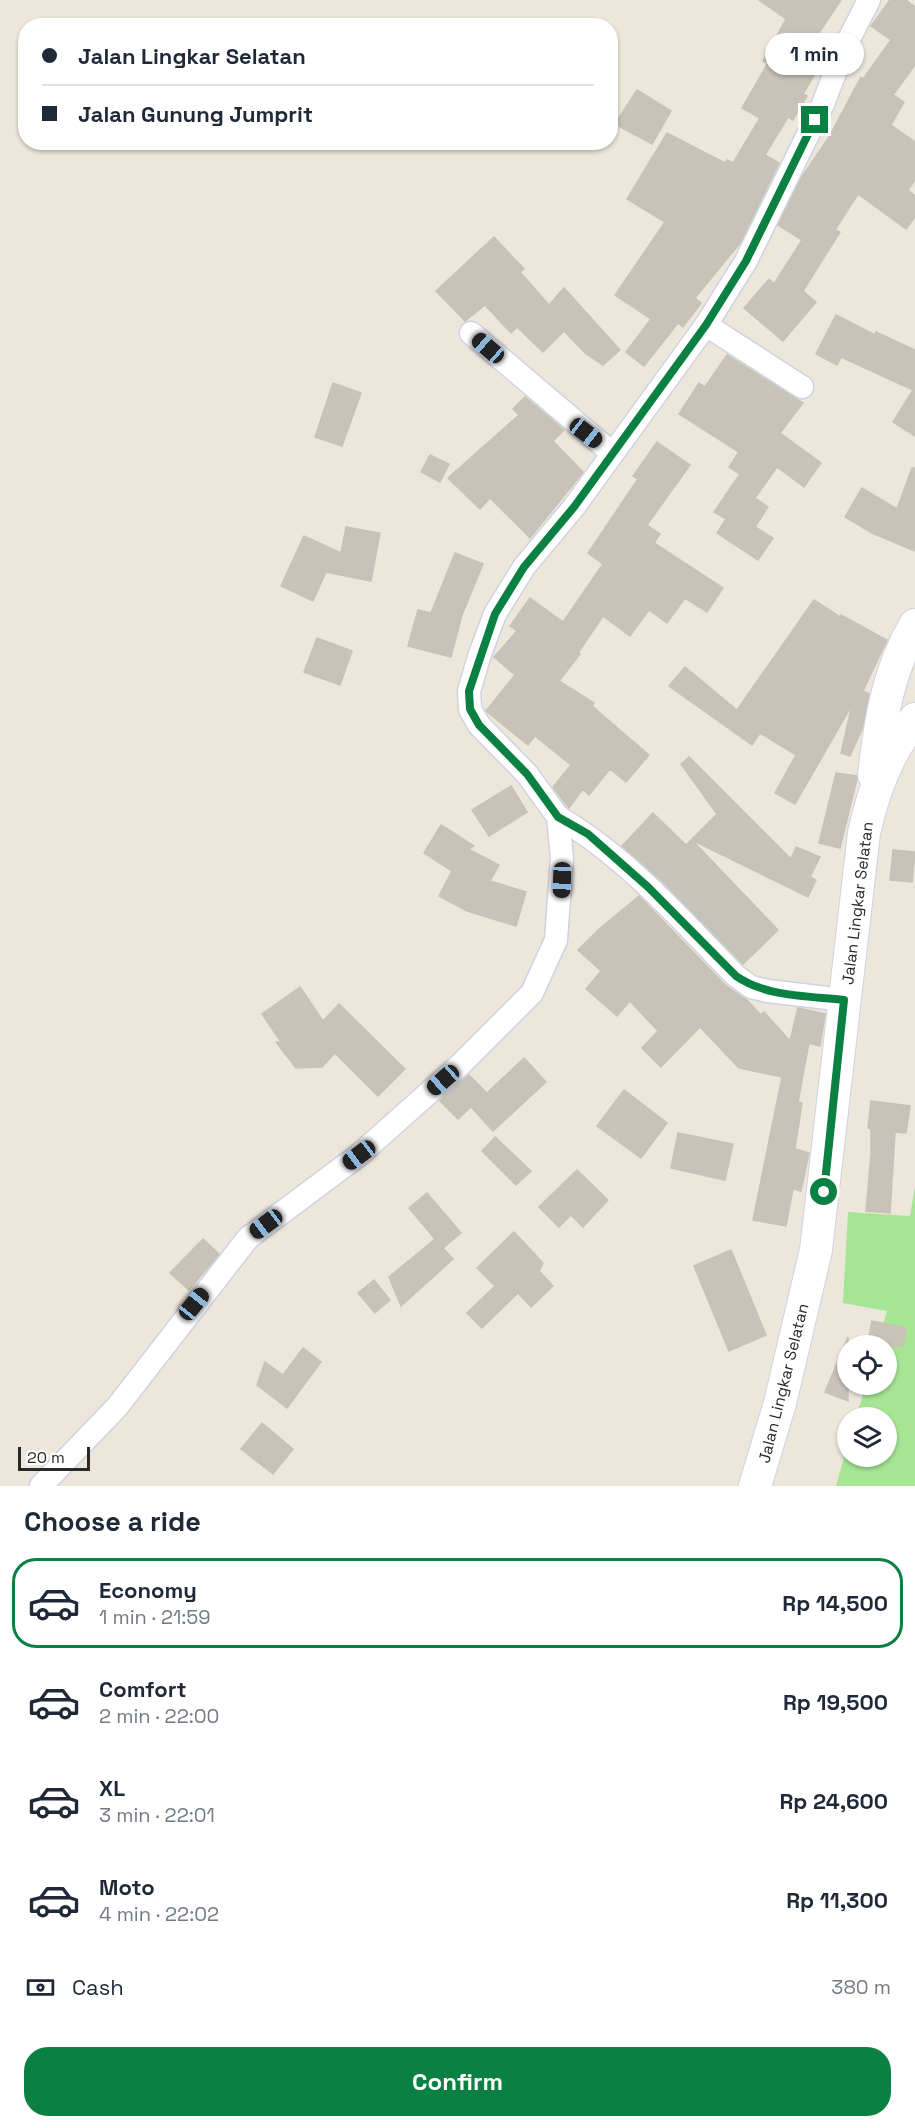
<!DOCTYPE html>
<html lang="en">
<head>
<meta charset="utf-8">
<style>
  :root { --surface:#fff; --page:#f6f6f7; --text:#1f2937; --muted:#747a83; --line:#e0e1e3; --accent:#0b8043 }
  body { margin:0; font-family:"Space Grotesk",sans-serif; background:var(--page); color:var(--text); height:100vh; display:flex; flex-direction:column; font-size:22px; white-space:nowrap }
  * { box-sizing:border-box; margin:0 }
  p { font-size:20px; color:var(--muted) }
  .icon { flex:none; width:33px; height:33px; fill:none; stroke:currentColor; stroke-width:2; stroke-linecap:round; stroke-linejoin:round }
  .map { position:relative; height:1486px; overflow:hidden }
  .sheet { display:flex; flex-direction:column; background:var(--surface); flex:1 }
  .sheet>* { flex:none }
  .top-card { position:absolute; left:18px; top:18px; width:600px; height:132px; border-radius:24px; box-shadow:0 2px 4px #0004; display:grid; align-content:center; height:132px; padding:0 24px; background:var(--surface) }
  .controls { position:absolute; left:837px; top:1335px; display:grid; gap:12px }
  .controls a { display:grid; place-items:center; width:60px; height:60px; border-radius:50%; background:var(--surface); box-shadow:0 2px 4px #0004; font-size:30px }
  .scale { position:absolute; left:18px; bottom:15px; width:72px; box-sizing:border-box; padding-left:6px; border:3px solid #292929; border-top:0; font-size:16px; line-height:21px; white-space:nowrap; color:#292929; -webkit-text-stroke:4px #fff; paint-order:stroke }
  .end { position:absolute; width:27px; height:27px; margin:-14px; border:8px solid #0b8043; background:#fff; box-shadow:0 0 0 3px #fff }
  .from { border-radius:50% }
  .bubble { position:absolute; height:42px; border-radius:21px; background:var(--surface); box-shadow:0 2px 4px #0004; font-size:20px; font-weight:700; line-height:42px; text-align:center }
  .car { position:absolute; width:18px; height:36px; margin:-18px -9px; border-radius:8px; box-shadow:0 0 4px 2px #0007; background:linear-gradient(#222 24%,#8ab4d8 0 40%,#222 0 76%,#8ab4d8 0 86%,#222 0) }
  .top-card b { display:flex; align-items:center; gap:21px; height:57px; font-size:22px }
  .top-card b+b { border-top:2px solid var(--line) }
  .top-card i { width:15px; height:15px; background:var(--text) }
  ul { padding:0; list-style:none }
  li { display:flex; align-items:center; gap:18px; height:90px; margin:0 12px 9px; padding:0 12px; border:3px solid transparent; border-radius:24px }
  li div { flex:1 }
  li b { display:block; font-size:22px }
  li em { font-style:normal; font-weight:700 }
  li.on { border-color:var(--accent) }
  li>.icon { width:54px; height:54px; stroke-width:1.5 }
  h2 { padding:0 24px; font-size:27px; line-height:72px }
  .pay { display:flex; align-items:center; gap:15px; height:66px; padding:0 24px; font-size:22px }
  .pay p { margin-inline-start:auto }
  .primary-button { display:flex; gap:12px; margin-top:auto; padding:12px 24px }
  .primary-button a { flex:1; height:69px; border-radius:24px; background:var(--accent); color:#fff; font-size:24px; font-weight:700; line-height:69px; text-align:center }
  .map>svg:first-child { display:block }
</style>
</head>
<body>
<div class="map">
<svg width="915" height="1486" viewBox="0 0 915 1486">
  <rect width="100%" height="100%" fill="#ece7da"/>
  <polygon fill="#a6e594" points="915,1186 915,1486 836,1486 847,1447 848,1456 886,1456 886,1418 856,1417 866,1385 886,1384 886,1346 877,1345 887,1311 843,1303 848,1212 910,1216"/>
  <g fill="#c7c3ba" stroke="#c7c3b4" stroke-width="1.5">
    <polygon points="759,0 841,0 809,48 825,57 803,94 807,96 793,120 788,117 765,155 779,163 740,243 695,298 701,303 683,327 678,323 644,366 626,352 651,319 615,295 665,222 627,199 667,133 725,163 727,160 733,163 760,118 742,108 768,63 763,61 786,19"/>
    <polygon points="890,0 906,0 915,7 915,65 893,95 904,102 891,125 915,142 915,180 908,190 915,196 915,217 906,229 858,194 835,230 840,232 803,291 816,302 783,341 744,308 769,279 774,284 802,240 778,225 802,177 829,137 861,77 863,79 891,40 871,26"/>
    <polygon points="637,90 671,111 652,144 615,124"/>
    <polygon points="494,237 524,269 520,272 549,305 564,288 620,350 603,365 585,353 564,331 543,352 517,327 511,333 485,305 465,321 436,291"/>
    <polygon points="836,315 875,335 876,332 915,350 915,436 893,422 913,390 841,357 837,365 816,354"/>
    <polygon points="727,355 803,403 780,433 821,463 804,487 777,467 755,498 768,507 755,527 773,538 758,560 717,533 726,519 714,512 740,474 729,467 739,452 679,414 699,383 705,387"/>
    <polygon points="333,383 361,393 342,446 315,437"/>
    <polygon points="525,397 564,430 553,441 583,472 530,538 490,498 480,509 448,478 519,415 513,409"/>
    <polygon points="657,442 690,465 647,525 660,534 654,543 723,588 707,612 685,598 667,623 649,610 630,636 603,616 578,653 580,654 559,681 594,703 592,706 649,755 626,782 610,769 589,795 583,789 569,808 553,787 571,765 535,736 528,745 486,711 515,675 494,657 517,631 510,626 530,598 563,622 603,564 588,553 638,479 633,476"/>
    <polygon points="430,455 449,464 440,482 421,472"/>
    <polygon points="912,468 915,468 915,551 872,533 845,517 862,488 897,509"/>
    <polygon points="346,527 380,533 371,581 326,572 313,601 281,586 304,536 341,553"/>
    <polygon points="455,553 483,564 462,615 451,657 408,646 418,610 431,613"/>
    <polygon points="814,600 840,617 841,615 887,640 863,691 869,694 862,729 850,756 841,753 852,705 795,804 775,793 796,755 760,733 752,745 669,686 685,667 737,710"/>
    <polygon points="317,638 352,651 340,685 304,672"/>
    <polygon points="689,757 791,859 796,847 820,857 810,877 816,880 808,897 692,840 778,930 743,964 662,881 622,846 653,813 686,845 717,814 681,764"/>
    <polygon points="836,773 857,776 857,779 840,848 819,843"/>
    <polygon points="511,786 527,812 489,836 472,810"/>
    <polygon points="441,825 474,846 468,849 499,865 490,881 526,892 516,926 467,911 439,896 452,871 424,853"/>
    <polygon points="893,850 915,852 912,882 890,880"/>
    <polygon points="639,896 726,986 747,1000 761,1015 764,1012 790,1041 798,1008 825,1014 820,1046 809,1043 798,1102 802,1103 795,1149 809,1153 801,1191 793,1189 786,1226 753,1220 782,1077 739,1068 700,1027 661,1067 642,1048 658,1031 630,1001 617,1016 586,989 601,971 578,950 598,930"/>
    <polygon points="300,987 323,1021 339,1004 405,1069 378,1096 335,1053 322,1067 296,1068 276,1042 281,1042 262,1014"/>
    <polygon points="524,1058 546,1082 493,1131 471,1107 458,1119 440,1101 469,1075 487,1093"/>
    <polygon points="624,1090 667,1123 641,1158 597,1126"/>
    <polygon points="871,1101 910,1106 906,1133 895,1132 890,1213 866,1211 871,1154 871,1129 868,1128"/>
    <polygon points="678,1133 733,1144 725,1180 671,1168"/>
    <polygon points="495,1137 531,1171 516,1185 482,1151"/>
    <polygon points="577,1170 608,1200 583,1227 571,1215 559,1227 539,1207"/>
    <polygon points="427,1193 461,1233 443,1248 453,1259 401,1306 389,1277 435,1239 409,1208"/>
    <polygon points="514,1232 543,1263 539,1271 553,1286 531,1307 518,1293 482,1328 467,1313 495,1286 477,1268"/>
    <polygon points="203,1239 219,1254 189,1290 170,1273"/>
    <polygon points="731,1250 766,1335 729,1351 694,1266"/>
    <polygon points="374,1280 390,1300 375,1313 358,1293"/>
    <polygon points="872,1321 906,1328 903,1346 867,1346"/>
    <polygon points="848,1337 848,1401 825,1392"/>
    <polygon points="303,1348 321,1362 287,1408 257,1385 265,1362 283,1375"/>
    <polygon points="262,1423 293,1449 273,1474 241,1449"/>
  </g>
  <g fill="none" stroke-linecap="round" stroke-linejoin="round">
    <defs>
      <g id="street">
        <polyline points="706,325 802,387"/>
        <polyline points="471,333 612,453"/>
        <path d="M558 817C627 857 681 920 736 976L751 987 768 991 844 1000"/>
        <polyline points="41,1486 117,1407 248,1238 359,1155 460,1065 532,993 556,940 562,858 558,817 527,774 479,725 470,709 469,691 480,654 495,614 524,567 574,507 706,325 746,261 823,104 845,47 869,0"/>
      </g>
      <g id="secondary">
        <path d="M874 775C880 721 888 671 915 625"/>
        <path d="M755 1486 780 1403 816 1250 864 833C873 792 887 752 915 719"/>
      </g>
    </defs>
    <use href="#street" stroke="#d0d1e3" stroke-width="25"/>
    <use href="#secondary" stroke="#d0d1e3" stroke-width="34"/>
    <use href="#street" stroke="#fff" stroke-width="22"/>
    <use href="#secondary" stroke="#fff" stroke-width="32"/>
  </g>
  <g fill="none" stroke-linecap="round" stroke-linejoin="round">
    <path stroke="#0b8043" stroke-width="8" d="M815 120 746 261 706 325 574 507 524 567 495 614 469 691 470 709 479 725 527 774 558 817 588 834 648 887 736 976C766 997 808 996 844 1000L824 1192"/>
  </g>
  <g text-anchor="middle" stroke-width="6" stroke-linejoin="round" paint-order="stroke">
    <g font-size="16" fill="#292929" stroke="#fff">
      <text transform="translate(857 903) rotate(-83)" y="6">Jalan Lingkar Selatan</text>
      <text transform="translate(783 1383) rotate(-76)" y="6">Jalan Lingkar Selatan</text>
    </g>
  </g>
</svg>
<div class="controls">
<a><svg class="icon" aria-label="locate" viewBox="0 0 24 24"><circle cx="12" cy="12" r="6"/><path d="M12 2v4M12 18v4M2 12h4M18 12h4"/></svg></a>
<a><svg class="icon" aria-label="layers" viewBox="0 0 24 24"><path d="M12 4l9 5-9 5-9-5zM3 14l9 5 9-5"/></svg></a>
</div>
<div class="scale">20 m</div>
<i class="end from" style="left:824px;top:1192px"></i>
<i class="end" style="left:815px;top:120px"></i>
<div class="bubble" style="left:765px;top:33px;width:99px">1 min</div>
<i class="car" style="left:488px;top:348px;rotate:311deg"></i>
<i class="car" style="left:586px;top:433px;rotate:128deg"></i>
<i class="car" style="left:562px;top:880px;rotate:182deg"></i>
<i class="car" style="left:443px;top:1080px;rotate:229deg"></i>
<i class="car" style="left:359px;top:1155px;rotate:233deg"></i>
<i class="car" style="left:266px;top:1224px;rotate:233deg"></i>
<i class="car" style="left:194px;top:1304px;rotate:39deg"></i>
<div class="top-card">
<b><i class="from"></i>Jalan Lingkar Selatan</b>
<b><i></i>Jalan Gunung Jumprit</b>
</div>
</div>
<section class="sheet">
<h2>Choose a ride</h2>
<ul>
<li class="on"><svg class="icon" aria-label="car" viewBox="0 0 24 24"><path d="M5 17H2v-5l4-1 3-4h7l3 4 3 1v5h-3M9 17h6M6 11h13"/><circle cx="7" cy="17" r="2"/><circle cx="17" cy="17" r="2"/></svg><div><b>Economy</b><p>1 min · 21:59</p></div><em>Rp 14,500</em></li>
<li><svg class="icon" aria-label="car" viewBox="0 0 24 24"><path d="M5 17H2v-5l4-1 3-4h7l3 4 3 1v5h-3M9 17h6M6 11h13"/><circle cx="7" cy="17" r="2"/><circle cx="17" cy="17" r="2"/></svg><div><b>Comfort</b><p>2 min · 22:00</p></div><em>Rp 19,500</em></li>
<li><svg class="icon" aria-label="car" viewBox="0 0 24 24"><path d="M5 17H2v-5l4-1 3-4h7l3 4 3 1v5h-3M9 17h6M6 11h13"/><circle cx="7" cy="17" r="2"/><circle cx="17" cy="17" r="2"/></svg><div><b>XL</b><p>3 min · 22:01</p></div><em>Rp 24,600</em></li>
<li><svg class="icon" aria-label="car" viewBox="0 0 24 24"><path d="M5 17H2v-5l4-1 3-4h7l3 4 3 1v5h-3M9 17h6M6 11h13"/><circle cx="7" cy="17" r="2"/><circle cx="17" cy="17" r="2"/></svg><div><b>Moto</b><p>4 min · 22:02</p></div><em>Rp 11,300</em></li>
</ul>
<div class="pay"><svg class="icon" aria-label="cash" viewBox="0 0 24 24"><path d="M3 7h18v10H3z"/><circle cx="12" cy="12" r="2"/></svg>Cash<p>380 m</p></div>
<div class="primary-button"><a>Confirm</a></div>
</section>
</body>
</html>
